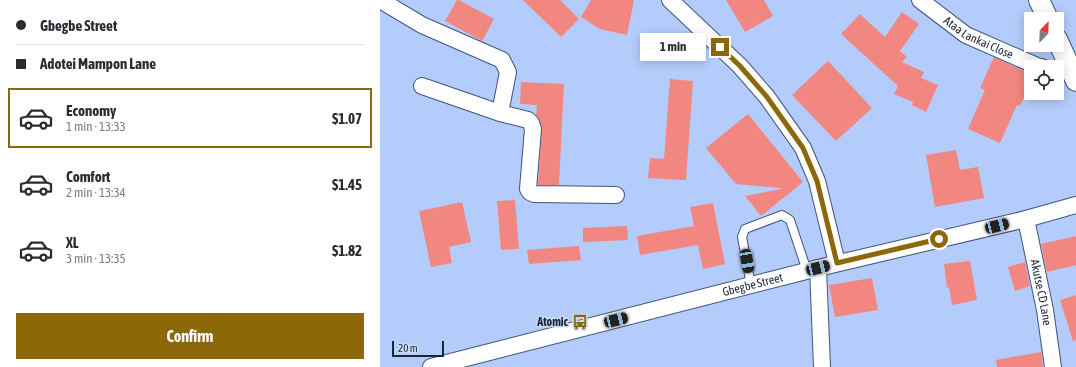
<!DOCTYPE html>
<html lang="en">
<head>
<meta charset="utf-8">
<style>
  :root { --surface:#fff; --page:#f2f2f3; --text:#2b2b33; --muted:#7c7c81; --line:#e1e1e2; --accent:#8c6809 }
  body { margin:0; font-family:"Asap Condensed",sans-serif; background:var(--page); color:var(--text); height:100vh; display:flex; flex-direction:column; font-size:15px; white-space:nowrap }
  * { box-sizing:border-box; margin:0 }
  p { font-size:13px; color:var(--muted) }
  .icon { flex:none; width:22px; height:22px; fill:none; stroke:currentColor; stroke-width:2; stroke-linecap:round; stroke-linejoin:round }
  .map { position:relative; flex:1; overflow:hidden }
  .side { display:flex; flex-direction:column; background:var(--surface); width:380px }
  .side>* { flex:none }
  .top-card { display:grid; align-content:center; height:88px; padding:0 16px; background:var(--surface) }
  .needle { width:26px; rotate:23deg }
  .buttons { position:absolute; left:644px; top:12px; display:grid; gap:8px }
  .buttons a { display:grid; place-items:center; width:40px; height:40px; border-radius:0px; background:var(--surface); box-shadow:0 2px 10px #0003; font-size:20px }
  .scale { position:absolute; left:12px; bottom:10px; width:52px; box-sizing:border-box; padding-left:4px; border:2px solid #1d2638; border-top:0; font-size:11px; line-height:14px; white-space:nowrap; color:#1d2638; -webkit-text-stroke:3px #cad9f6; paint-order:stroke }
  .end { position:absolute; width:18px; height:18px; margin:-9px; border:5px solid #8c6809; background:#fff; box-shadow:0 0 0 2px #fff }
  .from { border-radius:50% }
  .bubble { position:absolute; height:28px; border-radius:0px; background:var(--surface); box-shadow:0 2px 10px #0003; font-size:13px; font-weight:700; line-height:28px; text-align:center }
  .car { position:absolute; width:12px; height:24px; margin:-12px -6px; border-radius:5px; box-shadow:0 0 3px 1px #0007; background:linear-gradient(#222 24%,#8ab4d8 0 40%,#222 0 76%,#8ab4d8 0 86%,#222 0) }
  .top-card b { display:flex; align-items:center; gap:14px; height:38px; font-size:15px }
  .top-card b+b { border-top:1px solid var(--line) }
  .top-card i { width:10px; height:10px; background:var(--text) }
  ul { padding:0; list-style:none }
  li { display:flex; align-items:center; gap:12px; height:60px; margin:0 8px 6px; padding:0 8px; border:2px solid transparent; border-radius:0px }
  li div { flex:1 }
  li b { display:block; font-size:15px }
  li em { font-style:normal; font-weight:700 }
  li.active { border-color:var(--accent) }
  li>.icon { width:36px; height:36px; stroke-width:1.5 }
  .button { display:flex; gap:8px; margin-top:auto; padding:8px 16px }
  .button a { flex:1; height:46px; border-radius:0px; background:var(--accent); color:#fff; font-size:16px; font-weight:700; line-height:46px; text-align:center }
  main { display:flex; flex:1; min-height:0 }
  .map>svg:first-child { display:block }
</style>
</head>
<body>
<main>
<section class="side">
<div class="top-card">
<b><i class="from"></i>Gbegbe Street</b>
<b><i></i>Adotei Mampon Lane</b>
</div>
<ul>
<li class="active"><svg class="icon" aria-label="car" viewBox="0 0 24 24"><path d="M5 17H2v-5l4-1 3-4h7l3 4 3 1v5h-3M9 17h6M6 11h13"/><circle cx="7" cy="17" r="2"/><circle cx="17" cy="17" r="2"/></svg><div><b>Economy</b><p>1 min · 13:33</p></div><em>$1.07</em></li>
<li><svg class="icon" aria-label="car" viewBox="0 0 24 24"><path d="M5 17H2v-5l4-1 3-4h7l3 4 3 1v5h-3M9 17h6M6 11h13"/><circle cx="7" cy="17" r="2"/><circle cx="17" cy="17" r="2"/></svg><div><b>Comfort</b><p>2 min · 13:34</p></div><em>$1.45</em></li>
<li><svg class="icon" aria-label="car" viewBox="0 0 24 24"><path d="M5 17H2v-5l4-1 3-4h7l3 4 3 1v5h-3M9 17h6M6 11h13"/><circle cx="7" cy="17" r="2"/><circle cx="17" cy="17" r="2"/></svg><div><b>XL</b><p>3 min · 13:35</p></div><em>$1.82</em></li>
</ul>
<div class="button"><a>Confirm</a></div>
</section>
<div class="map">
<svg width="696" height="367" viewBox="0 0 696 367">
  <rect width="100%" height="100%" fill="#b4ccfb"/>
  <g fill="#f28781">
    <polygon points="77,0 79,0 114,19 102,41 65,21"/>
    <polygon points="143,0 180,0 199,19 181,37"/>
    <polygon points="211,0 254,0 247,35 220,29 201,17"/>
    <polygon points="346,0 384,0 393,16 365,32"/>
    <polygon points="522,12 539,24 520,51 527,57 522,62 544,72 541,78 558,85 546,112 532,105 533,102 514,94 518,86 461,34 480,14 505,37"/>
    <polygon points="614,57 651,74 651,82 640,106 637,105 620,143 588,129 605,90 600,88"/>
    <polygon points="448,61 492,108 456,141 412,95"/>
    <polygon points="290,79 313,81 306,180 268,178 270,158 284,159"/>
    <polygon points="141,82 184,84 179,185 158,185 162,126 156,115 157,105 140,104"/>
    <polygon points="368,114 423,182 381,216 365,196 401,189 401,188 356,184 326,148"/>
    <polygon points="576,150 580,170 598,167 604,198 555,207 546,155"/>
    <polygon points="135,200 139,249 121,250 117,201"/>
    <polygon points="82,202 91,242 69,247 72,263 51,267 39,211"/>
    <polygon points="333,203 345,264 323,269 318,245 260,255 257,236 314,226 310,207"/>
    <polygon points="247,226 248,240 203,242 203,228"/>
    <polygon points="696,236 696,265 667,272 661,244"/>
    <polygon points="199,246 201,260 149,264 147,250"/>
    <polygon points="590,261 597,300 572,305 569,287 567,288 564,264"/>
    <polygon points="645,262 650,286 635,291 628,267"/>
    <polygon points="492,278 498,310 455,317 449,285"/>
    <polygon points="696,295 696,340 693,341 680,300"/>
    <polygon points="661,352 663,367 617,367 616,360"/>
  </g>
  <g fill="none" stroke-linecap="round" stroke-linejoin="round">
    <defs>
      <polyline id="service" points="371,285 362,237 365,229 402,215 410,220 427,271"/>
      <g id="minor">
        <polyline points="0,0 42,25 122,60 128,72 120,113 148,120 151,123 153,129 148,189 150,192 154,194 236,195"/>
        <polyline points="290,0 360,66 387,97 423,148 437,181 457,263"/>
        <path id="s1" d="M540 0 586 35 657 66 662 67"/>
        <polyline points="42,86 120,113"/>
        <path id="s2" d="M646 219 665 310 673 367"/>
        <polyline points="438,268 442,367"/>
        <path id="s3" d="M51 367 438 268 646 219 696 205"/>
      </g>
      <g id="tertiary">
        <polyline points="659,0 668,19"/>
        <polyline points="677,39 696,81"/>
      </g>
    </defs>
    <use href="#service" stroke="#3f537b" stroke-width="10"/>
    <use href="#minor" stroke="#3f537b" stroke-width="18"/>
    <use href="#tertiary" stroke="#3f537b" stroke-width="22"/>
    <use href="#service" stroke="#fff" stroke-width="8"/>
    <use href="#minor" stroke="#fff" stroke-width="16"/>
    <use href="#tertiary" stroke="#fff" stroke-width="20"/>
  </g>
  <g fill="none" stroke-linecap="round" stroke-linejoin="round">
    <polyline stroke="#8c6809" stroke-width="5" points="340,47 360,66 387,97 423,148 437,181 457,263 559,239"/>
  </g>
  <defs>
    <symbol id="bus-bare" viewBox="-9 -9 18 18"><path d="M-5-6H5V4H4V6H2V4H-2V6H-4V4H-5ZM-3.5-4V0h7V-4ZM-3.5 1.2v1.5H-2V1.2ZM2 1.2v1.5H3.5V1.2Z" fill="#8c6809" stroke="#cad9f6" stroke-width="2.5" paint-order="stroke"/></symbol>
  </defs>
  <g fill-rule="evenodd">
    <use href="#bus-bare" x="189" y="311" width="22" height="22"/>
  </g>
  <g text-anchor="middle" stroke-width="3" stroke-linejoin="round" paint-order="stroke">
    <g font-size="12" fill="#1d2638" stroke="#cad9f6">
      <text dy="4" stroke="none"><textPath href="#s1" startOffset="70">Ataa Lankai Close</textPath></text>
      <text dy="4" stroke="none"><textPath href="#s3" startOffset="332">Gbegbe Street</textPath></text>
      <text dy="4" stroke="none"><textPath href="#s2" startOffset="75">Akutse CD Lane</textPath></text>
    </g>
    <g font-size="12" font-weight="bold" fill="#1d2638" stroke="#cad9f6" text-anchor="end">
      <text x="188" y="326">Atomic</text>
    </g>
  </g>
</svg>
<div class="buttons">
<a><svg class="needle" viewBox="-14 -14 28 28"><path d="M0-13l5 13h-10z" fill="#e53935"/><path d="M0 13l5-13h-10z" fill="#7c7c81"/></svg></a>
<a><svg class="icon" aria-label="locate" viewBox="0 0 24 24"><circle cx="12" cy="12" r="6"/><path d="M12 2v4M12 18v4M2 12h4M18 12h4"/></svg></a>
</div>
<div class="scale">20 m</div>
<i class="end from" style="left:559px;top:239px"></i>
<i class="end" style="left:340px;top:47px"></i>
<div class="bubble" style="left:260px;top:33px;width:66px">1 min</div>
<i class="car" style="left:617px;top:226px;rotate:76deg"></i>
<i class="car" style="left:367px;top:261px;rotate:170deg"></i>
<i class="car" style="left:438px;top:268px;rotate:76deg"></i>
<i class="car" style="left:236px;top:320px;rotate:76deg"></i>
</div>
</main>
</body>
</html>
